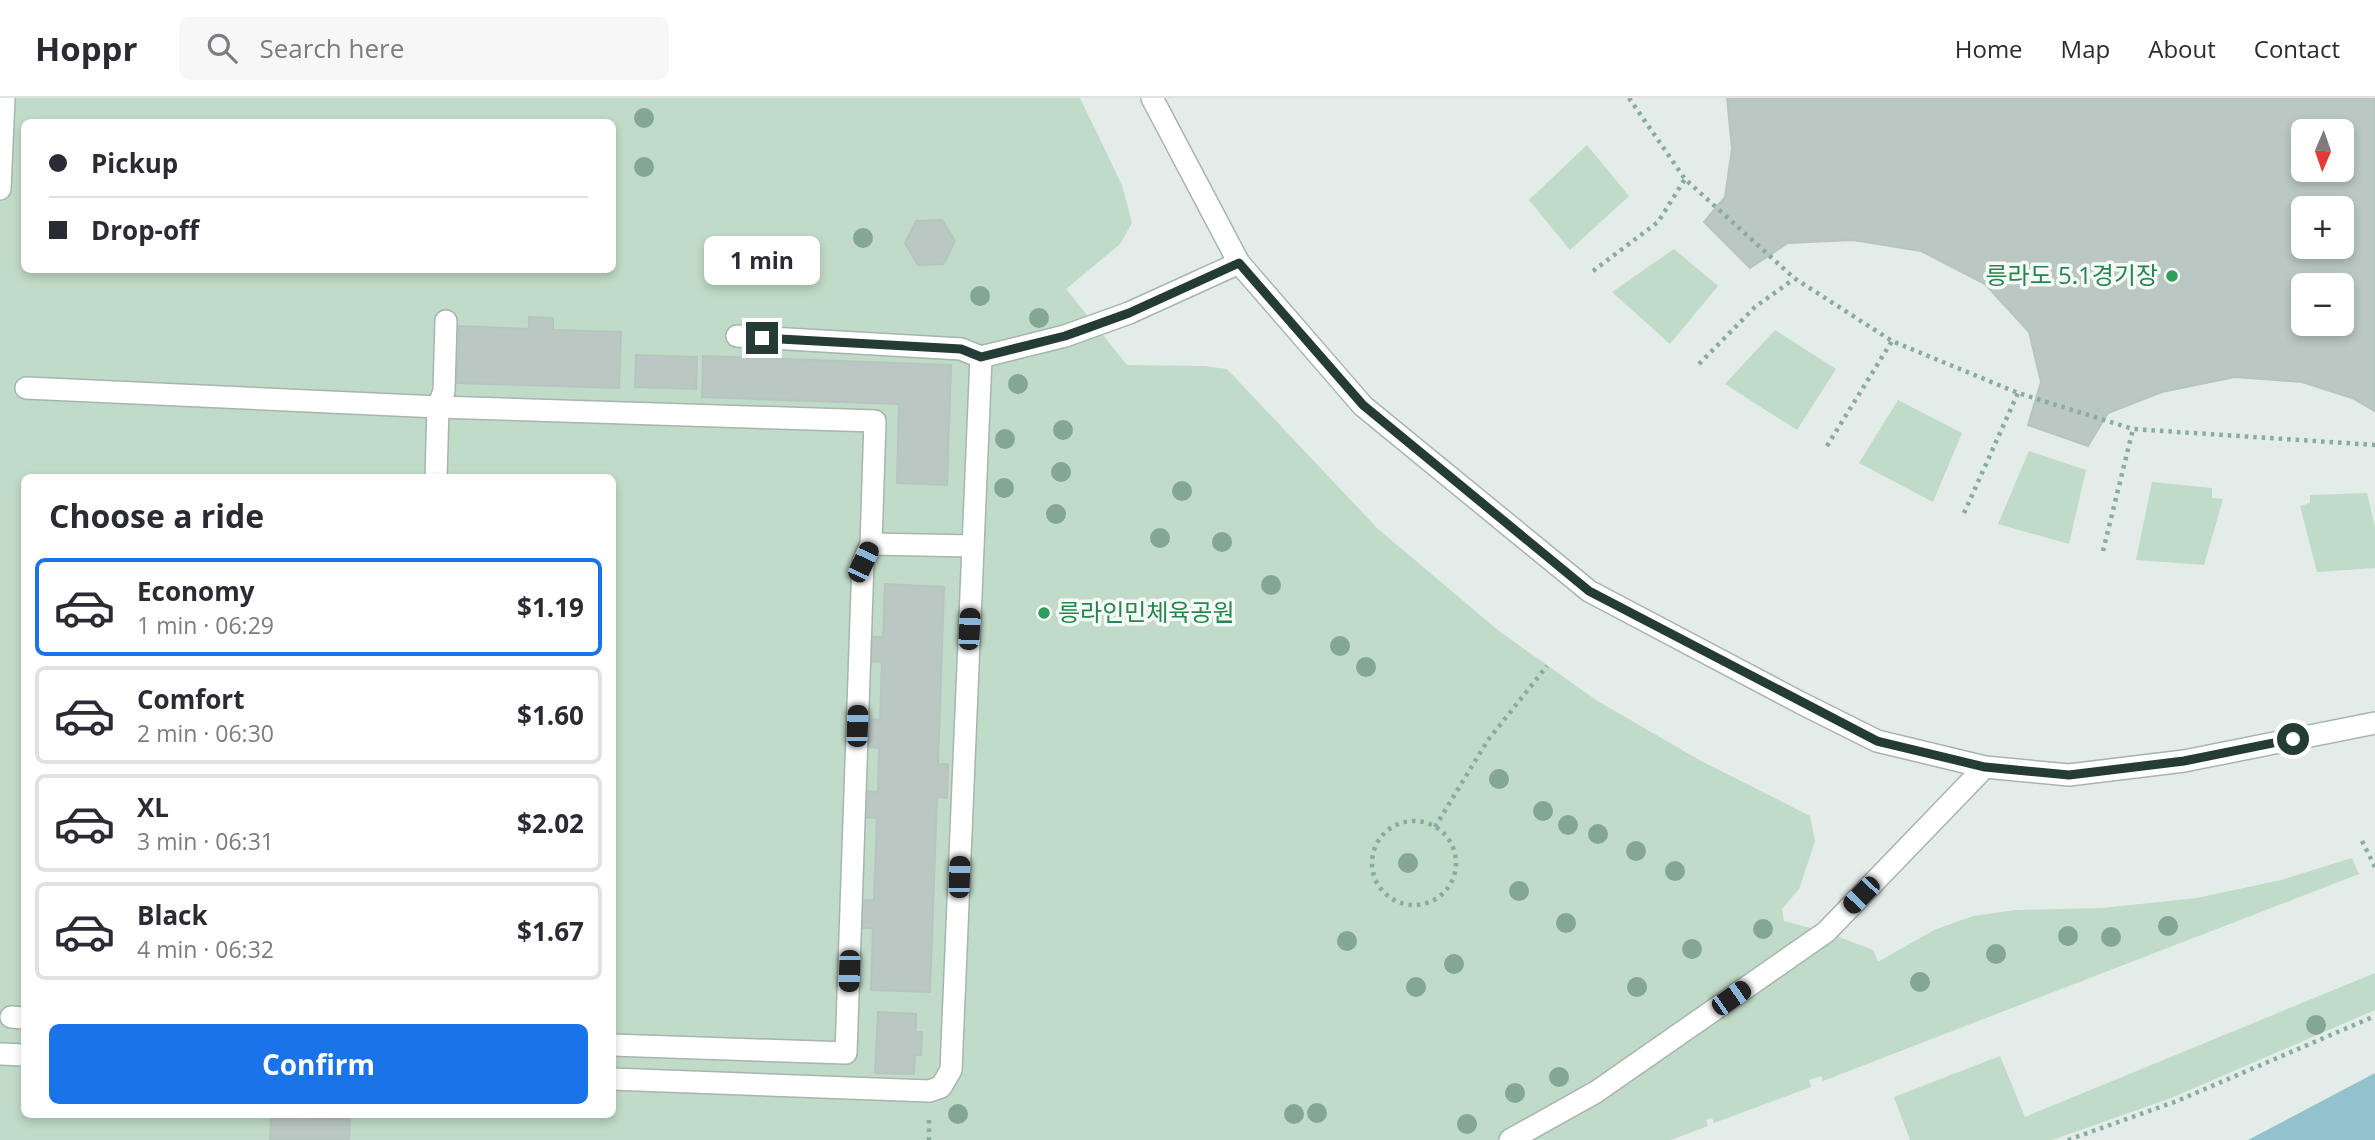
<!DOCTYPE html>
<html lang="en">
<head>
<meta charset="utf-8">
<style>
  :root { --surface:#fff; --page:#f7f7f7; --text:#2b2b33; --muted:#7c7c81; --line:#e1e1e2; --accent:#1a73e8 }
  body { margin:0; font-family:"Open Sans","Noto Sans KR",sans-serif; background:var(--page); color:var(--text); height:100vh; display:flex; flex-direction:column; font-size:26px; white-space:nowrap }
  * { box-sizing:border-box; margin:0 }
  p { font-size:23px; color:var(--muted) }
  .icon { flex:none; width:38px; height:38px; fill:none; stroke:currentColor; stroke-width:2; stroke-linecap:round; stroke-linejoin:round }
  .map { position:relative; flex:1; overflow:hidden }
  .details { position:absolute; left:21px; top:376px; width:595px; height:644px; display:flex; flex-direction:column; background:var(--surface); border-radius:10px; box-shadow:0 4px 10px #0003 }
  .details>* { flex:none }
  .hud { position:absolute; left:21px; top:21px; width:595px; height:154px; border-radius:10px; box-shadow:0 4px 10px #0003; display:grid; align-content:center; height:154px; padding:0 28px; background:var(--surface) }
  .needle { width:46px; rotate:182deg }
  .tools { position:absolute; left:2291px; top:21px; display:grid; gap:14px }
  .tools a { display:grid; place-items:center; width:63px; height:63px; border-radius:10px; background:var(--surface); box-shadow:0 4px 10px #0003; font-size:35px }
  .end { position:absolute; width:32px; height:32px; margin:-16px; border:9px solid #253c36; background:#fff; box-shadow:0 0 0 4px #fff }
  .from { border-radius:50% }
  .bubble { position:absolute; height:49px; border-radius:10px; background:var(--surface); box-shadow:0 4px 10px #0003; font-size:23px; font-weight:700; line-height:49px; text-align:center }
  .car { position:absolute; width:21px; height:42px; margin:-21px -10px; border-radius:9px; box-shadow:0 0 5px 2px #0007; background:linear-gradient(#222 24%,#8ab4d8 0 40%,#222 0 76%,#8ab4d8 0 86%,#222 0) }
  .hud b { display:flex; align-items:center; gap:24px; height:66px; font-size:26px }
  .hud b+b { border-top:2px solid var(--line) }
  .hud i { width:18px; height:18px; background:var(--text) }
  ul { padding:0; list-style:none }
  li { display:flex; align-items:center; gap:21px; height:98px; margin:0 14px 10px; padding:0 14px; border:4px solid var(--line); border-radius:10px }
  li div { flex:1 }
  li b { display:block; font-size:26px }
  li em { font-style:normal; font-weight:700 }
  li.on { border-color:var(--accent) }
  li>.icon { width:63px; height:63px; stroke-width:1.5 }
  h2 { padding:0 28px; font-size:32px; line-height:84px }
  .action { display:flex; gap:14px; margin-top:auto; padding:14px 28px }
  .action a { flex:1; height:80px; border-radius:10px; background:var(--accent); color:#fff; font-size:28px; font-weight:700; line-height:80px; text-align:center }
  header { display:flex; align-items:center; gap:42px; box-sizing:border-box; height:98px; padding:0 35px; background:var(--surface); border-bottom:2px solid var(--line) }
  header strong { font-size:33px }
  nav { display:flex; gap:38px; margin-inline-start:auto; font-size:24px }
  .search { width:490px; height:63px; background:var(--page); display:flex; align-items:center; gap:18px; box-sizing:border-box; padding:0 24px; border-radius:10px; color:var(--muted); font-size:26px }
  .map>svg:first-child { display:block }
</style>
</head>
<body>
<header>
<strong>Hoppr</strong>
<div class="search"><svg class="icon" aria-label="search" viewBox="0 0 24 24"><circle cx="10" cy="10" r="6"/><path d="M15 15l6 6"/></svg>Search here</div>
<nav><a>Home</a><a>Map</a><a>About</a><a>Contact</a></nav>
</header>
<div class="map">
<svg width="2375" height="1042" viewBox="0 0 2375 1042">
  <rect width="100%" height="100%" fill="#e4ece9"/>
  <g fill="#c0dbc7" fill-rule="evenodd">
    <path d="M0 0H1080L1122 87 1132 125 1120 146 1066 191 1127 267 1204 268 1227 271 1378 431 1499 533 1596 602 1701 663 1810 718 1815 743 1799 791 1782 811 1784 823 1826 834 1873 852 1878 864 1934 832 1973 818 2016 812 2102 810 2197 800 2281 782 2352 760 2359 776 1823 983 1821 978 1809 982 1811 989 1714 1025 1712 1020 1706 1022 1708 1028 1671 1042H0ZM24 24H612V172H24ZM24 380H612V1017H24Z"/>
    <polygon points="1587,47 1629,98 1570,152 1529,102"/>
    <polygon points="1674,151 1718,188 1670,246 1612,194"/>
    <polygon points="1775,232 1836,271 1797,332 1725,286"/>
    <polygon points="1898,302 1962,335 1933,404 1859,365"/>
    <polygon points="2029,353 2086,372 2069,446 1998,426"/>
    <polygon points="2152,384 2212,390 2212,400 2223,401 2204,467 2136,462"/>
    <polygon points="2367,395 2375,429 2375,470 2317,474 2300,408 2310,405 2310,397"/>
    <polygon points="2375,875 2375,912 2171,1000 2052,1042 1910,1042 1894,999 2000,958 2025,1019"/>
  </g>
  <polygon fill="#92c2cb" points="2375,975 2375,1042 2248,1042"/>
  <g fill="#bac7c2" stroke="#b7c5c0" stroke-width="2" fill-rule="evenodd">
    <path d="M1727 0H2375V313L2352 300 2302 284 2235 279 2162 294 2108 315 2088 348 2028 327 2041 284 2029 234 1985 186 1921 153 1853 142 1788 145 1750 170 1704 124 1725 99 1732 51ZM2303 33H2342V72H2303ZM2303 110H2342V149H2303ZM2303 187H2342V226H2303Z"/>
    <polygon points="942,122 955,143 944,166 918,167 905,145 916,123"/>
    <polygon points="529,219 553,220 553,232 621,234 619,290 457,285 459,228 529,231"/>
    <polygon points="636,257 697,259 696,291 635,289"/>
    <polygon points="703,258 951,267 947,387 897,385 899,306 702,299"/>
    <polygon points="885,486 944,489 938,666 948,666 947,700 937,699 930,894 871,892 873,830 862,830 862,802 874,802 877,720 865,719 866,693 878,694 879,650 868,649 869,621 880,622 882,564 871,563 872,539 883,539"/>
    <polygon points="878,914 916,916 916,934 922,934 921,957 915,957 914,976 875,975"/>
    <polygon points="271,1018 350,1021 349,1042 270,1042"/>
  </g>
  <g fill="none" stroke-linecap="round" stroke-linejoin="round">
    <defs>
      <g id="minor">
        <polyline points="1152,0 1239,165 1363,308 1589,493 1801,605 1877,643 1985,669 2069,677 2184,663 2375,625"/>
        <polyline points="0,91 4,0"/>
        <polyline points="737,238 961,251 981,259 1065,238 1129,215 1239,165"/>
        <polyline points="26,290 438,309 875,323 871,446 863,464 846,955 612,947"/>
        <polyline points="436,380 438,309 444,293 446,223"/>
        <polyline points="871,446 973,448"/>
        <polyline points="11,919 24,920"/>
        <polyline points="0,956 24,957"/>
        <polyline points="612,981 929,993 941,989 951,972 981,259"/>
        <polyline points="1510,1042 1596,994 1826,834 1985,669"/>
      </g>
    </defs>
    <use href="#minor" stroke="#a7b4b0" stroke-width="24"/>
    <g stroke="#88aca1" stroke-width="4.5" stroke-dasharray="3.5 5" stroke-linecap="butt">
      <polyline points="1629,0 1685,81 1794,180 1892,243 2018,295 2133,331 2375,347"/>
      <polyline points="1593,173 1658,124 1685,81"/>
      <polyline points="1699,266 1755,209 1794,181"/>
      <polyline points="1827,348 1892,243"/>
      <polyline points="1964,415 2018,295"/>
      <polyline points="2103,453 2133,331"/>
      <circle cx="1414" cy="765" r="42"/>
      <polyline points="1435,729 1488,642 1547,568"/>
      <polyline points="2362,743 2375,769"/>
      <polyline points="929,1022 929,1042"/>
      <polyline points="2068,1042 2177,1003 2375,918"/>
    </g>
    <use href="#minor" stroke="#fff" stroke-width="21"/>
  </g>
  <g fill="#83a792">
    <circle cx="644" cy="20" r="10"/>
    <circle cx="644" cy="69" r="10"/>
    <circle cx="863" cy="140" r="10"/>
    <circle cx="980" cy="198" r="10"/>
    <circle cx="1039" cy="220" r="10"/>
    <circle cx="1018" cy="286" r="10"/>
    <circle cx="1063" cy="332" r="10"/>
    <circle cx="1005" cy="341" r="10"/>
    <circle cx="1061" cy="374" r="10"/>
    <circle cx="1004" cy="390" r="10"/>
    <circle cx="1182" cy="393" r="10"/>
    <circle cx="1056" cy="416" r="10"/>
    <circle cx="1160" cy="440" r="10"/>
    <circle cx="1222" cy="444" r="10"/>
    <circle cx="1271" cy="487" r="10"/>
    <circle cx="1340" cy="548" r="10"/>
    <circle cx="1366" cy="569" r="10"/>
    <circle cx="1499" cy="681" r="10"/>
    <circle cx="1543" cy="713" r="10"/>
    <circle cx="1568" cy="727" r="10"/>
    <circle cx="1598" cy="736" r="10"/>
    <circle cx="1636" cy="753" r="10"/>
    <circle cx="1408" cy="765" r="10"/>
    <circle cx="1675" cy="773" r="10"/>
    <circle cx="1519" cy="793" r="10"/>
    <circle cx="1566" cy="825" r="10"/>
    <circle cx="2168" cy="828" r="10"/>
    <circle cx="1763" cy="831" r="10"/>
    <circle cx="2068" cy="838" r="10"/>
    <circle cx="2111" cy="839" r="10"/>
    <circle cx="1347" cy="843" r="10"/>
    <circle cx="1692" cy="851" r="10"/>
    <circle cx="1996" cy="856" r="10"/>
    <circle cx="1454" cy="866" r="10"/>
    <circle cx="1920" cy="884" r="10"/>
    <circle cx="1416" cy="889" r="10"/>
    <circle cx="1637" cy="889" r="10"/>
    <circle cx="2316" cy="927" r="10"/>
    <circle cx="1559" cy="979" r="10"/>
    <circle cx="1515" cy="995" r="10"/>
    <circle cx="1317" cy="1015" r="10"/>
    <circle cx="958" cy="1016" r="10"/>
    <circle cx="1294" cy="1016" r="10"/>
    <circle cx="1467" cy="1026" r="10"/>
  </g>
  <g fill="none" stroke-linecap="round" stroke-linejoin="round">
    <polyline stroke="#253c36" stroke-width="9" points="762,240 961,251 981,259 1065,238 1129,215 1239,165 1363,307 1589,493 1877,643 1985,669 2069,677 2184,663 2293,641"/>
  </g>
  <g fill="#2e9e5b" stroke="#f5f9f7" stroke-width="2.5">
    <circle cx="2172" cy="178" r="7"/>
    <circle cx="1044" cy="515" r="7"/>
  </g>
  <g text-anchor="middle" stroke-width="7" stroke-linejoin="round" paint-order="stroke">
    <g font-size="24" fill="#27864d" stroke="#f5f9f7" text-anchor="end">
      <text x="2158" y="186">릉라도 5.1경기장</text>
      <text x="1058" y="523" text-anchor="start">릉라인민체육공원</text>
    </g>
  </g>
</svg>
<div class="tools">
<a><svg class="needle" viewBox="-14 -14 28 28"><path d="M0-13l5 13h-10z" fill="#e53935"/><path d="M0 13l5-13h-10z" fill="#7c7c81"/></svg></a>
<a>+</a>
<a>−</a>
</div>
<i class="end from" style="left:2293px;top:641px"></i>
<i class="end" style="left:762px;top:240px"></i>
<div class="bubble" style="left:704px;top:138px;width:116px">1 min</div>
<i class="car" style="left:863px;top:464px;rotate:25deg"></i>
<i class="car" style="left:969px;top:531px;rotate:3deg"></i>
<i class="car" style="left:857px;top:628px;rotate:2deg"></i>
<i class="car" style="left:959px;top:779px;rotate:2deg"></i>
<i class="car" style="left:1861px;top:797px;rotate:224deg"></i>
<i class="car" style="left:849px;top:873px;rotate:182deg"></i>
<i class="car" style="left:1731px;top:900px;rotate:55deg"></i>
<div class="hud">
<b><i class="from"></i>Pickup</b>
<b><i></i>Drop-off</b>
</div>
<section class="details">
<h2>Choose a ride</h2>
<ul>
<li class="on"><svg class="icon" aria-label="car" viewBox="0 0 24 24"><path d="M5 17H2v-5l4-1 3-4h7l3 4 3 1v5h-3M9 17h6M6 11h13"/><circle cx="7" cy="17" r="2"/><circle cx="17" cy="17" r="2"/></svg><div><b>Economy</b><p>1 min · 06:29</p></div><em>$1.19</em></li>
<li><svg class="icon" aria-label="car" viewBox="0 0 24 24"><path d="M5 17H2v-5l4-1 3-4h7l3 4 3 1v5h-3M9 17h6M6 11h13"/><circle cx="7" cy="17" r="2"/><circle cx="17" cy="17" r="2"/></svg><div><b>Comfort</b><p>2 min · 06:30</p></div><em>$1.60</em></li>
<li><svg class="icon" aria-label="car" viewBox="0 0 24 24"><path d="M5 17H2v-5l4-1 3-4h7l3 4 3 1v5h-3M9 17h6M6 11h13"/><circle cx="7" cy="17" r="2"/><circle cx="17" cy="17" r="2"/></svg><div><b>XL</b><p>3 min · 06:31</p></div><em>$2.02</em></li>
<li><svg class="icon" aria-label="car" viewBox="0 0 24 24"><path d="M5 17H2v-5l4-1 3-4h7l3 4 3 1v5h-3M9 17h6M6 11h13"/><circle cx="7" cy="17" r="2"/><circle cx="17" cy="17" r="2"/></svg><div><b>Black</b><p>4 min · 06:32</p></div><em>$1.67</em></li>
</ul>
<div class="action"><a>Confirm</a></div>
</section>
</div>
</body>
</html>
